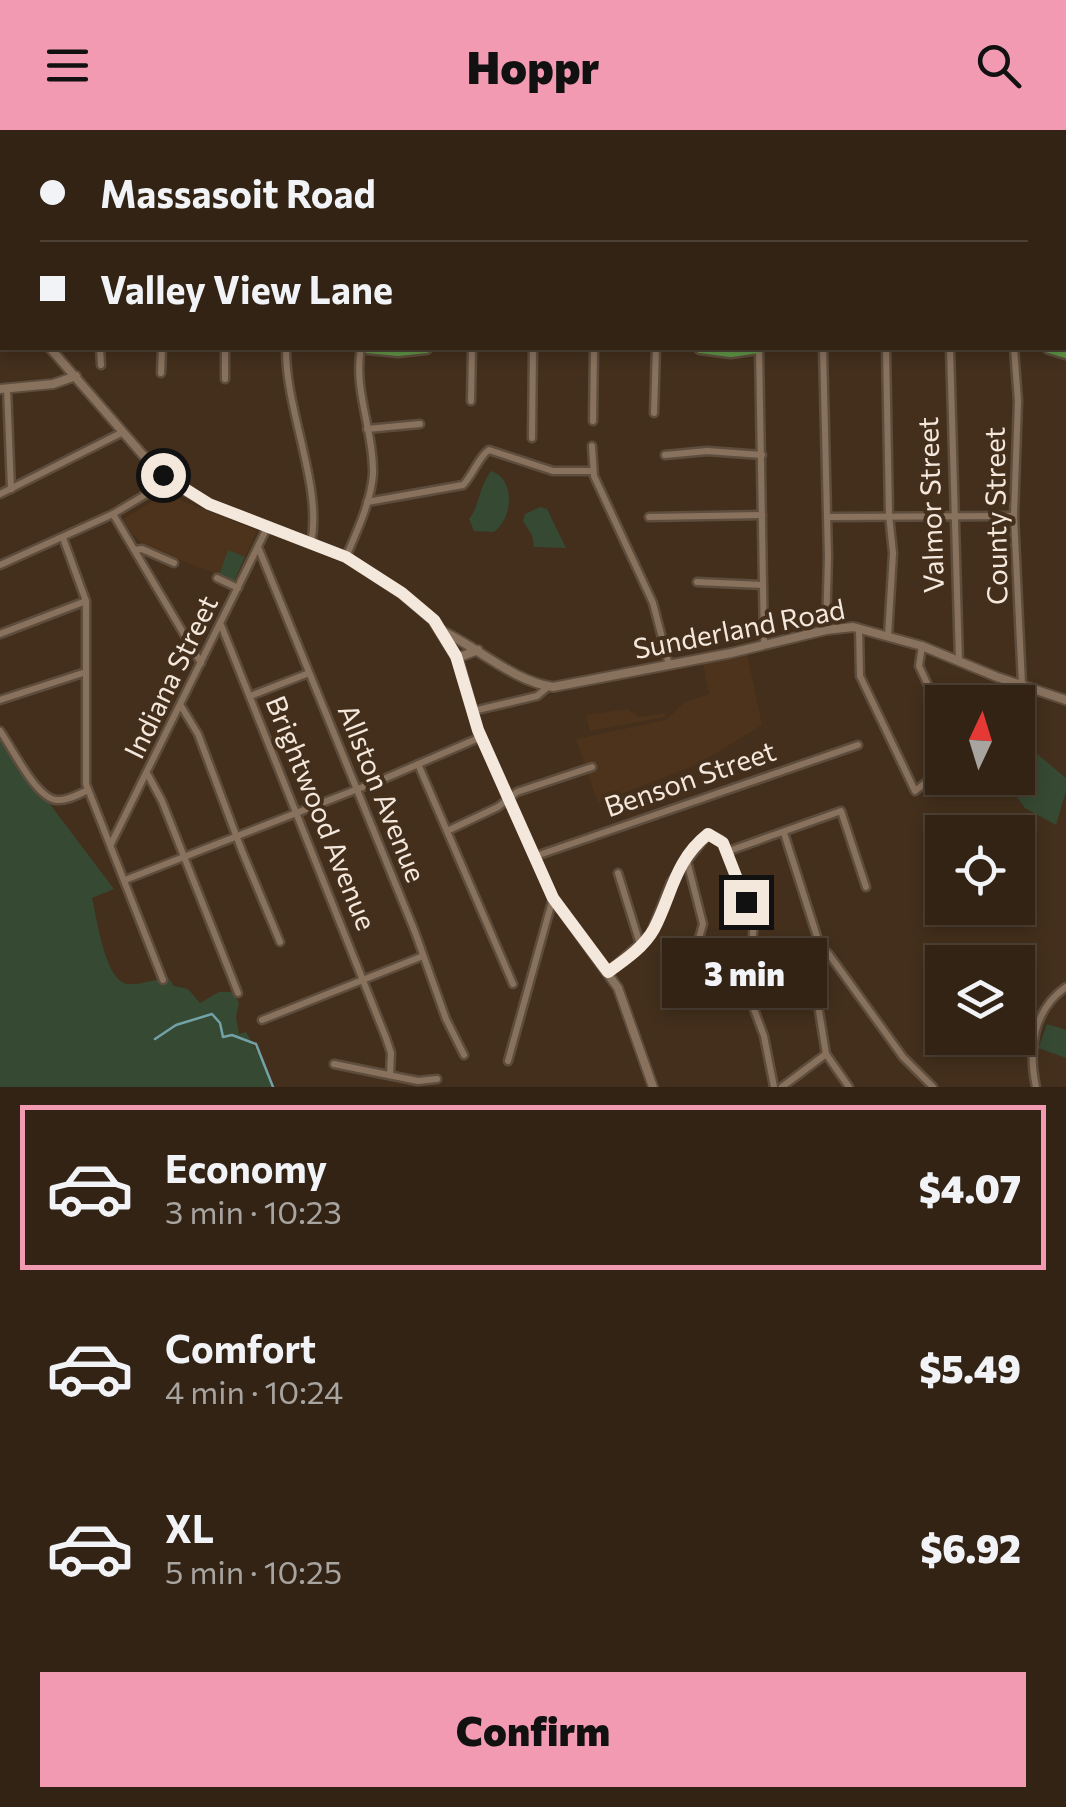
<!DOCTYPE html>
<html lang="en">
<head>
<meta charset="utf-8">
<style>
  :root { --surface:#322315; --page:#3a2b1e; --text:#f1f3f6; --muted:#a8a4a0; --line:#4d4034; --accent:#f19ab1 }
  body { margin:0; font-family:Commissioner,sans-serif; background:var(--page); color:var(--text); height:100vh; display:flex; flex-direction:column; font-size:38px; white-space:nowrap }
  * { box-sizing:border-box; margin:0 }
  p { font-size:32px; color:var(--muted) }
  .icon { flex:none; width:55px; height:55px; fill:none; stroke:currentColor; stroke-width:2; stroke-linecap:round; stroke-linejoin:round }
  .map { position:relative; height:957px; overflow:hidden }
  .panel { display:flex; flex-direction:column; background:var(--surface); flex:1 }
  .panel>* { flex:none }
  .top-card { position:absolute; left:0px; top:0px; width:1068px; height:220px; box-shadow:0 5px 15px #0003,0 0 0 2px var(--line); display:grid; align-content:center; height:220px; padding:0 40px; background:var(--surface) }
  .needle { width:65px; rotate:4deg }
  .buttons { position:absolute; left:925px; top:555px; display:grid; gap:20px }
  .buttons a { display:grid; place-items:center; width:110px; height:110px; border-radius:0px; background:var(--surface); box-shadow:0 5px 15px #0003,0 0 0 2px var(--line); font-size:50px }
  .end { position:absolute; width:45px; height:45px; margin:-22px; border:12px solid #f4e7db; background:#111; box-shadow:0 0 0 5px #111 }
  .from { border-radius:50% }
  .bubble { position:absolute; height:70px; border-radius:0px; background:var(--surface); box-shadow:0 5px 15px #0003,0 0 0 2px var(--line); font-size:32px; font-weight:800; line-height:70px; text-align:center }
  .top-card b { display:flex; align-items:center; gap:35px; height:95px; font-size:38px }
  .top-card b+b { border-top:2px solid var(--line) }
  .top-card i { width:25px; height:25px; background:var(--text) }
  ul { padding:18px 0 0; list-style:none }
  li { display:flex; align-items:center; gap:30px; height:165px; margin:0 20px 15px; padding:0 20px; border:5px solid transparent; border-radius:0px }
  li div { flex:1 }
  li b { display:block; font-size:38px }
  li em { font-style:normal; font-weight:800 }
  li.current { border-color:var(--accent) }
  li>.icon { width:90px; height:90px; stroke-width:1.5 }
  .action { display:flex; gap:20px; margin-top:auto; padding:20px 40px }
  .action a { flex:1; height:115px; border-radius:0px; background:var(--accent); color:#111; font-size:40px; font-weight:800; line-height:115px; text-align:center }
  header { display:flex; justify-content:space-between; align-items:center; height:130px; padding:0 40px; background:var(--accent); color:#111; font-size:45px; font-weight:800 }
  .map>svg:first-child { display:block }
</style>
</head>
<body>
<header><svg class="icon" aria-label="menu" viewBox="0 0 24 24"><path d="M4 6h16M4 12h16M4 18h16"/></svg>Hoppr<svg class="icon" aria-label="search" viewBox="0 0 24 24"><circle cx="10" cy="10" r="6"/><path d="M15 15l6 6"/></svg></header>
<div class="map">
<svg width="1066" height="957" viewBox="0 0 1066 957">
  <rect width="100%" height="100%" fill="#432f1c"/>
  <g fill="#4d331b">
    <polygon points="166,364 257,401 234,451 147,417 131,403 123,389"/>
    <polygon points="747,524 762,595 696,635 598,673 576,609 666,590 685,572 709,564 703,533"/>
    <polygon points="628,579 639,587 665,583 665,587 590,601 586,585"/>
  </g>
  <g fill="#364932">
    <path d="M491 341C516 349 513 388 494 402L474 401 469 389C481 373 477 361 491 341Z"/>
    <polygon points="540,377 547,379 566,418 534,417 532,405 523,391 525,384"/>
    <polygon points="228,420 245,427 234,451 219,445"/>
    <path d="M0 608 114 759 92 768C97 787 105 854 129 854 142 855 155 848 169 849L174 856 188 859 200 873 219 862H231L239 872 236 887 239 904 246 902 267 939 271 957H0Z"/>
    <polygon points="1018,608 1066,648 1066,661 1056,695 1025,678 1003,648 1018,648"/>
    <polygon points="1047,894 1066,900 1066,928 1038,918"/>
  </g>
  <g fill="none" stroke-linecap="round" stroke-linejoin="round">
    <polyline stroke="#72a2a7" stroke-width="2.5" points="155,909 176,895 212,884 220,893 223,907 232,905 256,914 273,957"/>
    <defs>
      <g id="minor">
        <polyline points="40,0 40,2"/>
        <polyline points="163,0 163,2"/>
        <polyline points="226,0 226,2"/>
        <polyline points="349,0 349,2"/>
        <polyline points="533,0 533,2"/>
        <polyline points="627,0 634,2"/>
        <polyline points="100,2 100,0"/>
        <polyline points="287,2 287,0"/>
        <polyline points="411,2 411,0"/>
        <polyline points="472,2 472,0"/>
        <polyline points="598,2 598,0"/>
        <polyline points="776,2 776,0"/>
        <polyline points="969,2 969,0"/>
        <polyline points="1060,2 1061,0"/>
        <polyline points="0,33 2,70"/>
        <polyline points="100,218 101,235"/>
        <path d="M286 218C285 279 323 357 311 413"/>
        <polyline points="759,218 764,514"/>
        <polyline points="823,218 828,427 826,500"/>
        <polyline points="886,218 889,385 893,423 888,506"/>
        <polyline points="950,218 959,531"/>
        <polyline points="1014,218 1018,271 1014,386 1022,555"/>
        <polyline points="161,243 162,218"/>
        <polyline points="225,249 225,218"/>
        <polyline points="7,258 11,359"/>
        <polyline points="471,271 472,218"/>
        <polyline points="654,283 656,218"/>
        <polyline points="593,291 594,218"/>
        <polyline points="367,299 420,294"/>
        <polyline points="532,308 533,218"/>
        <polyline points="592,316 594,346 653,473 669,535"/>
        <polyline points="665,325 707,321 762,325"/>
        <polyline points="0,364 123,302"/>
        <path d="M367 372 463 355C473 345 479 326 489 320L553 341H593"/>
        <polyline points="113,384 201,533"/>
        <polyline points="649,387 762,385"/>
        <polyline points="828,387 1014,386"/>
        <polyline points="63,408 86,471 86,654 163,850"/>
        <polyline points="258,417 415,802 446,889 464,925"/>
        <polyline points="135,420 142,419 174,433"/>
        <path d="M346 427C357 401 371 372 373 344 374 301 353 261 361 218"/>
        <polyline points="0,435 113,384 170,350"/>
        <polyline points="217,448 238,458"/>
        <polyline points="697,452 763,455"/>
        <polyline points="221,495 386,908 391,923 390,945"/>
        <polyline points="859,498 860,546 915,661 942,640"/>
        <polyline points="0,504 86,471"/>
        <polyline points="922,516 919,536 942,585"/>
        <polyline points="250,566 309,543"/>
        <polyline points="0,570 86,542"/>
        <polyline points="181,576 198,604 242,721 280,812"/>
        <polyline points="473,581 537,566 549,556"/>
        <path d="M0 601C12 617 36 669 57 670 67 671 79 664 88 660"/>
        <polyline points="418,634 513,854"/>
        <polyline points="148,645 162,671 238,863"/>
        <polyline points="447,701 498,677 517,662 592,637"/>
        <polyline points="784,703 821,819 818,823 818,875 826,924 849,957"/>
        <polyline points="111,714 268,396"/>
        <polyline points="726,722 754,792 748,863 764,906 774,957"/>
        <polyline points="536,726 858,615"/>
        <polyline points="687,731 703,794 694,826"/>
        <polyline points="618,743 640,814"/>
        <polyline points="125,750 386,648 481,607"/>
        <polyline points="821,819 828,823 903,927 933,957"/>
        <polyline points="608,842 650,805 671,752 708,704 721,710 726,722 841,681 866,757"/>
        <polyline points="262,890 423,826"/>
        <polyline points="508,931 553,768"/>
        <polyline points="334,934 418,951 437,949"/>
        <polyline points="782,957 826,924"/>
        <path d="M1036 957C1028 919 1033 880 1066 857"/>
      </g>
      <g id="tertiary">
        <polyline points="0,259 53,254 76,246"/>
        <path d="M442 501C479 518 513 551 553 557L731 523 826 500 853 497 922 516 997 547 1066 570"/>
        <polyline points="457,528 478,520"/>
      </g>
      <g id="secondary">
        <polyline points="0,161 2,164"/>
        <polyline points="50,218 142,324 173,353 209,374 346,427 401,463 433,490 459,532 478,600 553,768 618,858 653,957"/>
      </g>
      <g id="trunk">
        <polyline points="0,126 2,125"/>
        <polyline points="368,218 398,221 426,218"/>
        <polyline points="700,218 731,222 758,218"/>
        <polyline points="1049,218 1066,223"/>
      </g>
    </defs>
    <use href="#minor" stroke="#5e4d3d" stroke-width="11"/>
    <use href="#tertiary" stroke="#5e4d3d" stroke-width="12"/>
    <use href="#secondary" stroke="#5e4d3d" stroke-width="12"/>
    <use href="#trunk" stroke="#5e4d3d" stroke-width="15"/>
    <use href="#minor" stroke="#89725d" stroke-width="6"/>
    <use href="#tertiary" stroke="#89725d" stroke-width="8"/>
    <use href="#secondary" stroke="#89725d" stroke-width="8"/>
    <use href="#trunk" stroke="#5e9444" stroke-width="10"/>
  </g>
  <g fill="none" stroke-linecap="round" stroke-linejoin="round">
    <path stroke="#f4e7db" stroke-width="12" d="M163 345 209 374 346 427 402 463 434 490 456 526 478 600 553 768 608 842C625 830 644 817 654 799 672 765 674 731 708 704L723 713 746 772"/>
  </g>
  <g text-anchor="middle" stroke-width="8" stroke-linejoin="round" paint-order="stroke">
    <g font-size="28" fill="#f4e7db" stroke="#432f1c">
      <text transform="translate(931 375) rotate(-92)" y="10">Valmor Street</text>
      <text transform="translate(996 386) rotate(-91)" y="10">County Street</text>
      <text transform="translate(739 499) rotate(-11)" y="10">Sunderland Road</text>
      <text transform="translate(171 547) rotate(-64)" y="10">Indiana Street</text>
      <text transform="translate(690 649) rotate(-19)" y="10">Benson Street</text>
      <text transform="translate(382 663) rotate(68)" y="10">Allston Avenue</text>
      <text transform="translate(321 683) rotate(68)" y="10">Brightwood Avenue</text>
    </g>
  </g>
</svg>
<div class="buttons">
<a><svg class="needle" viewBox="-14 -14 28 28"><path d="M0-13l5 13h-10z" fill="#e53935"/><path d="M0 13l5-13h-10z" fill="#a8a4a0"/></svg></a>
<a><svg class="icon" aria-label="locate" viewBox="0 0 24 24"><circle cx="12" cy="12" r="6"/><path d="M12 2v4M12 18v4M2 12h4M18 12h4"/></svg></a>
<a><svg class="icon" aria-label="layers" viewBox="0 0 24 24"><path d="M12 4l9 5-9 5-9-5zM3 14l9 5 9-5"/></svg></a>
</div>
<i class="end from" style="left:163px;top:345px"></i>
<i class="end" style="left:746px;top:772px"></i>
<div class="bubble" style="left:662px;top:808px;width:165px">3 min</div>
<div class="top-card">
<b><i class="from"></i>Massasoit Road</b>
<b><i></i>Valley View Lane</b>
</div>
</div>
<section class="panel">
<ul>
<li class="current"><svg class="icon" aria-label="car" viewBox="0 0 24 24"><path d="M5 17H2v-5l4-1 3-4h7l3 4 3 1v5h-3M9 17h6M6 11h13"/><circle cx="7" cy="17" r="2"/><circle cx="17" cy="17" r="2"/></svg><div><b>Economy</b><p>3 min · 10:23</p></div><em>$4.07</em></li>
<li><svg class="icon" aria-label="car" viewBox="0 0 24 24"><path d="M5 17H2v-5l4-1 3-4h7l3 4 3 1v5h-3M9 17h6M6 11h13"/><circle cx="7" cy="17" r="2"/><circle cx="17" cy="17" r="2"/></svg><div><b>Comfort</b><p>4 min · 10:24</p></div><em>$5.49</em></li>
<li><svg class="icon" aria-label="car" viewBox="0 0 24 24"><path d="M5 17H2v-5l4-1 3-4h7l3 4 3 1v5h-3M9 17h6M6 11h13"/><circle cx="7" cy="17" r="2"/><circle cx="17" cy="17" r="2"/></svg><div><b>XL</b><p>5 min · 10:25</p></div><em>$6.92</em></li>
</ul>
<div class="action"><a>Confirm</a></div>
</section>
</body>
</html>
